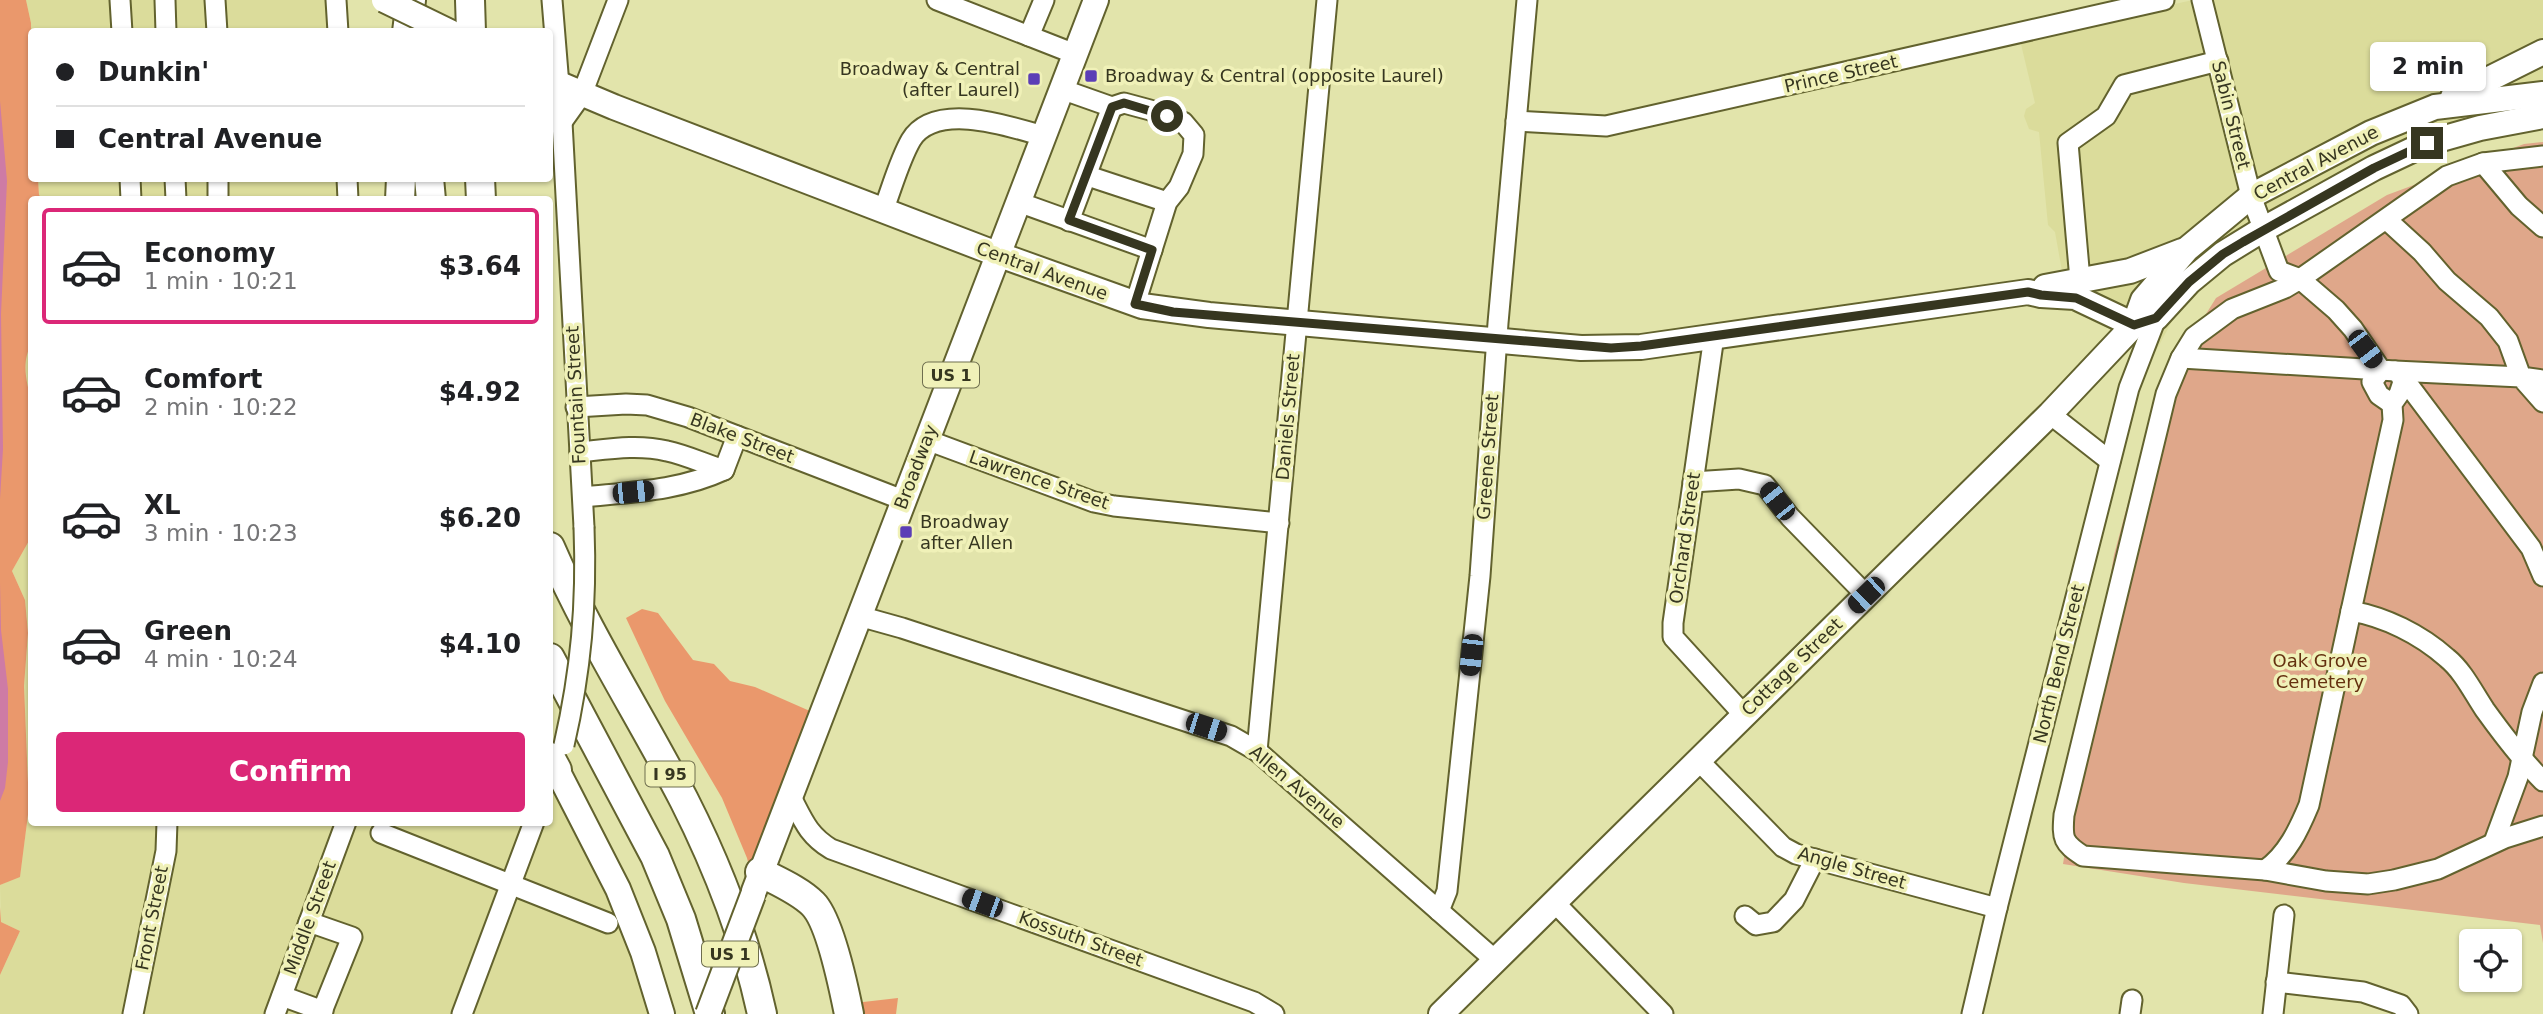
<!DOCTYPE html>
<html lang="en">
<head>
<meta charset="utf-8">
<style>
  :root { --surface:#fff; --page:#f2f2f2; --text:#202124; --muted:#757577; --line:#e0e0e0; --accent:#db2777 }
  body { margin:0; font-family:"DejaVu Sans",sans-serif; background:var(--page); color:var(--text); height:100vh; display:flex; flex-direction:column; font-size:26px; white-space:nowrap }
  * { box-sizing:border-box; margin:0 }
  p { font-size:23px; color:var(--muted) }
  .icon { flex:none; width:38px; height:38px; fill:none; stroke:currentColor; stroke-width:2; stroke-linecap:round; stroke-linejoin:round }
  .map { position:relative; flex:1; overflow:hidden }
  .side { position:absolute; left:28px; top:196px; width:525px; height:630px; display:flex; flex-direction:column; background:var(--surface); border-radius:7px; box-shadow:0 2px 5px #0004 }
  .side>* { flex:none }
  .hud { position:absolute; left:28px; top:28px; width:525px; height:154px; border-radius:7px; box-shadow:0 2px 5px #0004; display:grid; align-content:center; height:154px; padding:0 28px; background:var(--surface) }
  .tools { position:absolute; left:2459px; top:929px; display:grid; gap:14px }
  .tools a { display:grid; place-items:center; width:63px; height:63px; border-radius:7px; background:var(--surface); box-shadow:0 2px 5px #0004; font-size:35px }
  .end { position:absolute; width:32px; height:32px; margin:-16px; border:9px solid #363620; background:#fff; box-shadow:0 0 0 4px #fff }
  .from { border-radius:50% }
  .bubble { position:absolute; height:49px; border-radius:7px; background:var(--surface); box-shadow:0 2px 5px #0004; font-size:23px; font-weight:700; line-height:49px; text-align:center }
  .car { position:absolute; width:21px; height:42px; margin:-21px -10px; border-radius:9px; box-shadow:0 0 5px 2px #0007; background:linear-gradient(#222 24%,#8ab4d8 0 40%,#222 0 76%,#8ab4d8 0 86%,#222 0) }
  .hud b { display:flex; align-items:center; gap:24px; height:66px; font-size:26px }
  .hud b+b { border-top:2px solid var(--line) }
  .hud i { width:18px; height:18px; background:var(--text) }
  ul { padding:12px 0 0; list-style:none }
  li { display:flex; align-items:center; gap:21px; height:116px; margin:0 14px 10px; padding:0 14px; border:4px solid transparent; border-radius:7px }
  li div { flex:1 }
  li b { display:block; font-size:26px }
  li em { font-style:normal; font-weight:700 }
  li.current { border-color:var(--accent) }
  li>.icon { width:63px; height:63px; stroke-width:1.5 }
  .button { display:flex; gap:14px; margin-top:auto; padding:14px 28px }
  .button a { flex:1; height:80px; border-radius:7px; background:var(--accent); color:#fff; font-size:28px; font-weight:700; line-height:80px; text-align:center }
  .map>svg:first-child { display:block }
</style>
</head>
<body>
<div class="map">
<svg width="2543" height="1014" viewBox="0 0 2543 1014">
  <rect width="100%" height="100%" fill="#e2e4ab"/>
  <g fill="#dbdc9b">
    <polygon points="26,0 337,0 336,31 32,32 31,49 31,23"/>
    <polygon points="2193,0 2543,0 2543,119 2433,144 2240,255 2184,299 2150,362 2142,372 2131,335 2065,288 2055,232 2048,225 2039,132 2029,129 2024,116 2026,109 2035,103 2020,40 2028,36"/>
    <polygon points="38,179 346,179 348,199 43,199 39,195"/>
    <polygon points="30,343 31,343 31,402 27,385 25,359"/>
    <polygon points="31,525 32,822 550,822 550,756 664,1014 0,1014 0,975 20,931 1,922 0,885 20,876 29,807 24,686 28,633 25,600 12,571 30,539"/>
  </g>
  <polygon fill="#dfa78a" points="2543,142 2543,943 2540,925 2184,883 2063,864 2114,555 2158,391 2216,298 2387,195 2524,144"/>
  <g fill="#ea986c">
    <path d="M0 0H26L31 23 32 178 38 179 39 195 43 199 32 200V343C21 361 26 382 32 402L31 525 30 539 12 571 25 600 28 633 24 686 29 807 20 877 0 885Z"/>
    <polygon points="642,609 658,613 693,660 714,664 730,681 755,687 819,715 754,884 747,858 722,798 665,701 626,618"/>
    <polygon points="0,907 1,922 20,931 0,975"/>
    <polygon points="898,998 896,1014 846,1014 846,1004"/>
  </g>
  <g fill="#ce7ba5">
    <polygon points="0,101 7,181 1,314 3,449 0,499"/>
    <polygon points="0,583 1,630 8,689 8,762 5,788 0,801"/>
  </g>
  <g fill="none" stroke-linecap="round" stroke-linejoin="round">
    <defs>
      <g id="minor">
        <polyline points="120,0 122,32"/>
        <polyline points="165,0 166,32"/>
        <polyline points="215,0 217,32"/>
        <polyline points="336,0 338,32"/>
        <polyline points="552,0 562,122 584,527"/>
        <polyline points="937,0 1075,54"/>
        <polyline points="2202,0 2251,196 2279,271 2300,279 2447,176 2483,163 2543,156"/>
        <polyline points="1029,36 1044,0"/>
        <polyline points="1061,89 1112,107 1124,103 1150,110 1183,122 1194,135 1193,154 1179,187 1167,202 1135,304"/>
        <polyline points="1516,121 1606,126 2164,0"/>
        <polyline points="562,122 582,94 618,0"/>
        <polyline points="2483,163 2519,206 2543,227"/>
        <polyline points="1088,176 1167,202"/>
        <polyline points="130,178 131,200"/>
        <polyline points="175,178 176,200"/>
        <polyline points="218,178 218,200"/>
        <polyline points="347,178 348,200"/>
        <polyline points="1018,202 1152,250"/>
        <path d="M883 211C892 188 899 161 911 140 935 101 1009 126 1043 136"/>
        <polyline points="2387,220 2422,252 2447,281 2489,317 2508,341 2521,377 2543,380"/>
        <polyline points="1069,221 1112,107"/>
        <polyline points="2080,280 2068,143 2106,116 2124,85 2218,61"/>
        <polyline points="1714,336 1673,623 1673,637 1744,715"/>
        <polyline points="2181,358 2381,370"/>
        <polyline points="2381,370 2372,382 2379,395 2392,404"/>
        <polyline points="2395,371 2521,377 2543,402"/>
        <polyline points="576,407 626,404 647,405 688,417 903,500"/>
        <polyline points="2050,414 2110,461"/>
        <polyline points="927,440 1094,502 1114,506 1279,523"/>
        <path d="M580 452C609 449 638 444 667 451 686 455 705 464 724 470"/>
        <polyline points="1693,482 1739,479 1765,485 1790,517 1866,595"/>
        <path d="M583 497C631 492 679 491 724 470L737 436"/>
        <polyline points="2351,611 2393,420 2392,404 2399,394 2404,379"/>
        <polyline points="859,616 902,628 1231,736 1257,751 1496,961"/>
        <polyline points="1257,751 1327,0"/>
        <polyline points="1699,761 1783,847 1796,854 1997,908"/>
        <path d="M2543 781C2521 759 2503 735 2485 710 2473 692 2463 671 2447 658 2420 634 2385 617 2351 611L2309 805C2299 829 2287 855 2265 870L2326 881 2368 884 2394 880 2438 869 2505 838 2543 826"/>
        <path d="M791 797C803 820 808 835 831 849L1254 1002 1274 1014"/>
        <polyline points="381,833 608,923"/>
        <polyline points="2494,842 2518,777 2532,712 2543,683"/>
        <path d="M2265 870 2083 856C2063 843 2062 839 2064 815L2166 394 2181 358 2194 337 2232 309 2285 288 2300 279 2336 310 2353 329 2381 370 2395 371 2404 379 2531 548 2543 576"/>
        <polyline points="1555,903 1663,1014"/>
        <polyline points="1439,911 1447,891 1480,576 1498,323 1527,0"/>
        <polyline points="1745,916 1756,925 1773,922 1794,900 1815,859"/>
        <polyline points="309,922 352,937 321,1014"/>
        <polyline points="2276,982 2363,992 2401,1005 2408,1014"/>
        <polyline points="282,996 323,1011"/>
        <polyline points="133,1014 166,851 167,822"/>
        <polyline points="275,1014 346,822"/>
        <polyline points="462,1014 534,822"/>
        <polyline points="1972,1014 1997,908 2129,388 2156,318"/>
        <polyline points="2130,1014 2132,1000"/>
        <polyline points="2273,1014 2284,915"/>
      </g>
      <g id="major">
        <polyline points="550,80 614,107 997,254 1142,306 1209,315 1581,348 1641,347 2028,292 2041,295 2075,297 2134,325 2156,318 2189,282 2223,254 2262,230 2374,168 2427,143 2480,128 2543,116"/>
        <polyline points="2453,97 2543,52"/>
        <polyline points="2045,287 2130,271 2182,251"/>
        <polyline points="557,770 618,889 643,952 662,1014"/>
        <polyline points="754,891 1096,0"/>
        <polyline points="1441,1014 2050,414 2134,325 2143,300 2187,249 2251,196 2371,133 2435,107 2543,94"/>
      </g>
      <g id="highway">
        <polyline points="470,0 471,32"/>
        <polyline points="407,32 411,0"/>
        <polyline points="429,178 431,200"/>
        <polyline points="480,178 481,200"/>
        <polyline points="400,200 401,178"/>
        <path d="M550 547C588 635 640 715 684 800 718 867 746 940 762 1014"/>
        <polyline points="550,658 655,856 681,919 710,1014"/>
        <polyline points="550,757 557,770"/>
        <path d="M760 872C777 881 799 890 813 904 830 921 844 989 849 1014"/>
      </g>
    </defs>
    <use href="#minor" stroke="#62622e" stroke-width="23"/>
    <use href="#major" stroke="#62622e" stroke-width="28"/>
    <use href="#highway" stroke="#62622e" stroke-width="32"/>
    <use href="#minor" stroke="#fff" stroke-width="19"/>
    <use href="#major" stroke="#fff" stroke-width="24"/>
    <use href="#highway" stroke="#fff" stroke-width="28"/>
    <defs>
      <path id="minor-bridge" d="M564 745C581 671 587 604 584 527"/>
      <g id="major-bridge">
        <polyline points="384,0 450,32"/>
        <polyline points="708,1014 753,895"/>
      </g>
    </defs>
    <use href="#minor-bridge" stroke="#62622e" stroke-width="23" stroke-linecap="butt"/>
    <use href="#major-bridge" stroke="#62622e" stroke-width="28" stroke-linecap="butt"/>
    <use href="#minor-bridge" stroke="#fff" stroke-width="19"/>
    <use href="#major-bridge" stroke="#fff" stroke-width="24"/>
  </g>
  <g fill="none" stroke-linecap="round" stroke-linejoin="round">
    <polyline stroke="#363620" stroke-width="9" points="1167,116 1124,103 1112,107 1069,220 1152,250 1135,304 1173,312 1209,315 1611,348 1641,346 2028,292 2041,295 2076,298 2134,325 2156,318 2189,282 2223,254 2243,242 2374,168 2427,143"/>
  </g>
  <g fill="#5b3eb6" stroke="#f0f1b8" stroke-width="2.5">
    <rect x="1084" y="69" width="14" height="14" rx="3.5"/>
    <rect x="1027" y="72" width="14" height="14" rx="3.5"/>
    <rect x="899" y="525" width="14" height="14" rx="3.5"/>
  </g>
  <g text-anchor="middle" stroke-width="7" stroke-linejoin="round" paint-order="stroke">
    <g fill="#f0f1b8" stroke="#6e6e4e" stroke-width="2">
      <rect x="923" y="362.5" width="56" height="25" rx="5"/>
      <rect x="645.5" y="761.5" width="49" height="25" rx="5"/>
      <rect x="702" y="941.5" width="56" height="25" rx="5"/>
    </g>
    <g font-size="16" font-weight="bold" fill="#363620">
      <text x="951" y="381">US 1</text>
      <text x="670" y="780">I 95</text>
      <text x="730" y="960">US 1</text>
    </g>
    <g font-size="18" fill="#363620" stroke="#f0f1b8" text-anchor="start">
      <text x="1020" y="75" text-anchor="end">Broadway &amp; Central<tspan x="1020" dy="21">(after Laurel)</tspan></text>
      <text x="1105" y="82">Broadway &amp; Central (opposite Laurel)</text>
      <text x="920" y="528">Broadway<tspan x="920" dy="21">after Allen</tspan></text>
    </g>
    <g font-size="18" fill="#363620" stroke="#f0f1b8">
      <text transform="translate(1841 74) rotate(-13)" y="6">Prince Street</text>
      <text transform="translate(2231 115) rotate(76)" y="6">Sabin Street</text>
      <text transform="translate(2316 163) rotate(-28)" y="6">Central Avenue</text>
      <text transform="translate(1042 271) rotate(20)" y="6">Central Avenue</text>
      <text transform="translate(576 395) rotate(-93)" y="6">Fountain Street</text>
      <text transform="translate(1288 417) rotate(-85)" y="6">Daniels Street</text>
      <text transform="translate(742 438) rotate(21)" y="6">Blake Street</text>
      <text transform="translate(1488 457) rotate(-86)" y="6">Greene Street</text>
      <text transform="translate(916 467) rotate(-69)" y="6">Broadway</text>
      <text transform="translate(1039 480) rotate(19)" y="6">Lawrence Street</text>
      <text transform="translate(1685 538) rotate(-82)" y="6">Orchard Street</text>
      <text transform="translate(2059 664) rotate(-76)" y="6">North Bend Street</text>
      <text transform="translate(1792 667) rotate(-44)" y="6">Cottage Street</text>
      <text transform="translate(1297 787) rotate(40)" y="6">Allen Avenue</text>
      <text transform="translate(1852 868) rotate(16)" y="6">Angle Street</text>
      <text transform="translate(152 918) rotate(-79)" y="6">Front Street</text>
      <text transform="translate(310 918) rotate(-70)" y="6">Middle Street</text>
      <text transform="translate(1081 939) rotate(20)" y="6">Kossuth Street</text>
    </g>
    <g font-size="18" fill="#64300f" stroke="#f0f1b8">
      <text x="2320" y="667">Oak Grove<tspan x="2320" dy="21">Cemetery</tspan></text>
    </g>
  </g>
</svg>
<div class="tools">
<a><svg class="icon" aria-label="locate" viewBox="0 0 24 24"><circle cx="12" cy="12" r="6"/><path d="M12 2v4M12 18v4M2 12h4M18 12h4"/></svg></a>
</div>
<i class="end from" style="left:1167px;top:116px"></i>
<i class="end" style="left:2427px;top:143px"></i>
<div class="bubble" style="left:2370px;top:42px;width:116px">2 min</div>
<i class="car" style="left:2365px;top:349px;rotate:143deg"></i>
<i class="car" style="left:633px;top:492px;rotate:84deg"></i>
<i class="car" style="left:1777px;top:501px;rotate:322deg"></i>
<i class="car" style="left:1866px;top:595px;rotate:226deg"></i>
<i class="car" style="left:1471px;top:655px;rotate:186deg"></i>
<i class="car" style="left:1206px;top:727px;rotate:108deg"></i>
<i class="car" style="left:982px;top:903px;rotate:290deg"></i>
<div class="hud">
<b><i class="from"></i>Dunkin'</b>
<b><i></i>Central Avenue</b>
</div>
<section class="side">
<ul>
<li class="current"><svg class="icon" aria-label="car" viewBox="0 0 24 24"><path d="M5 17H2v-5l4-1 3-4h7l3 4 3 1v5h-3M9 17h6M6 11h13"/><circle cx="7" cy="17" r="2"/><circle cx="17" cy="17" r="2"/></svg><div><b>Economy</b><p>1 min · 10:21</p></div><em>$3.64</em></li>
<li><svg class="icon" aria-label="car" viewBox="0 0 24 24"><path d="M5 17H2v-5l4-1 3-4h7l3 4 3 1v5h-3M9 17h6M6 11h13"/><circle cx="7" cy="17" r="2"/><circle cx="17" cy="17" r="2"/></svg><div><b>Comfort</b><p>2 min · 10:22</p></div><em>$4.92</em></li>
<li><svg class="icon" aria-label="car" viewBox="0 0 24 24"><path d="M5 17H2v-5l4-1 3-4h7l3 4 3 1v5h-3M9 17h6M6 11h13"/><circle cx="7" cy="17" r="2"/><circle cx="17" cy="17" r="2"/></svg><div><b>XL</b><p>3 min · 10:23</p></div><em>$6.20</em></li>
<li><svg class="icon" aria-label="car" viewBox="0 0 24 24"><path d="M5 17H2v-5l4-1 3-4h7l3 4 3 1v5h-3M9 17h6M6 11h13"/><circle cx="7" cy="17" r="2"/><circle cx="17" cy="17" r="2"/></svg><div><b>Green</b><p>4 min · 10:24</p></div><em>$4.10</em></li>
</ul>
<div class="button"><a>Confirm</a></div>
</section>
</div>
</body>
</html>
